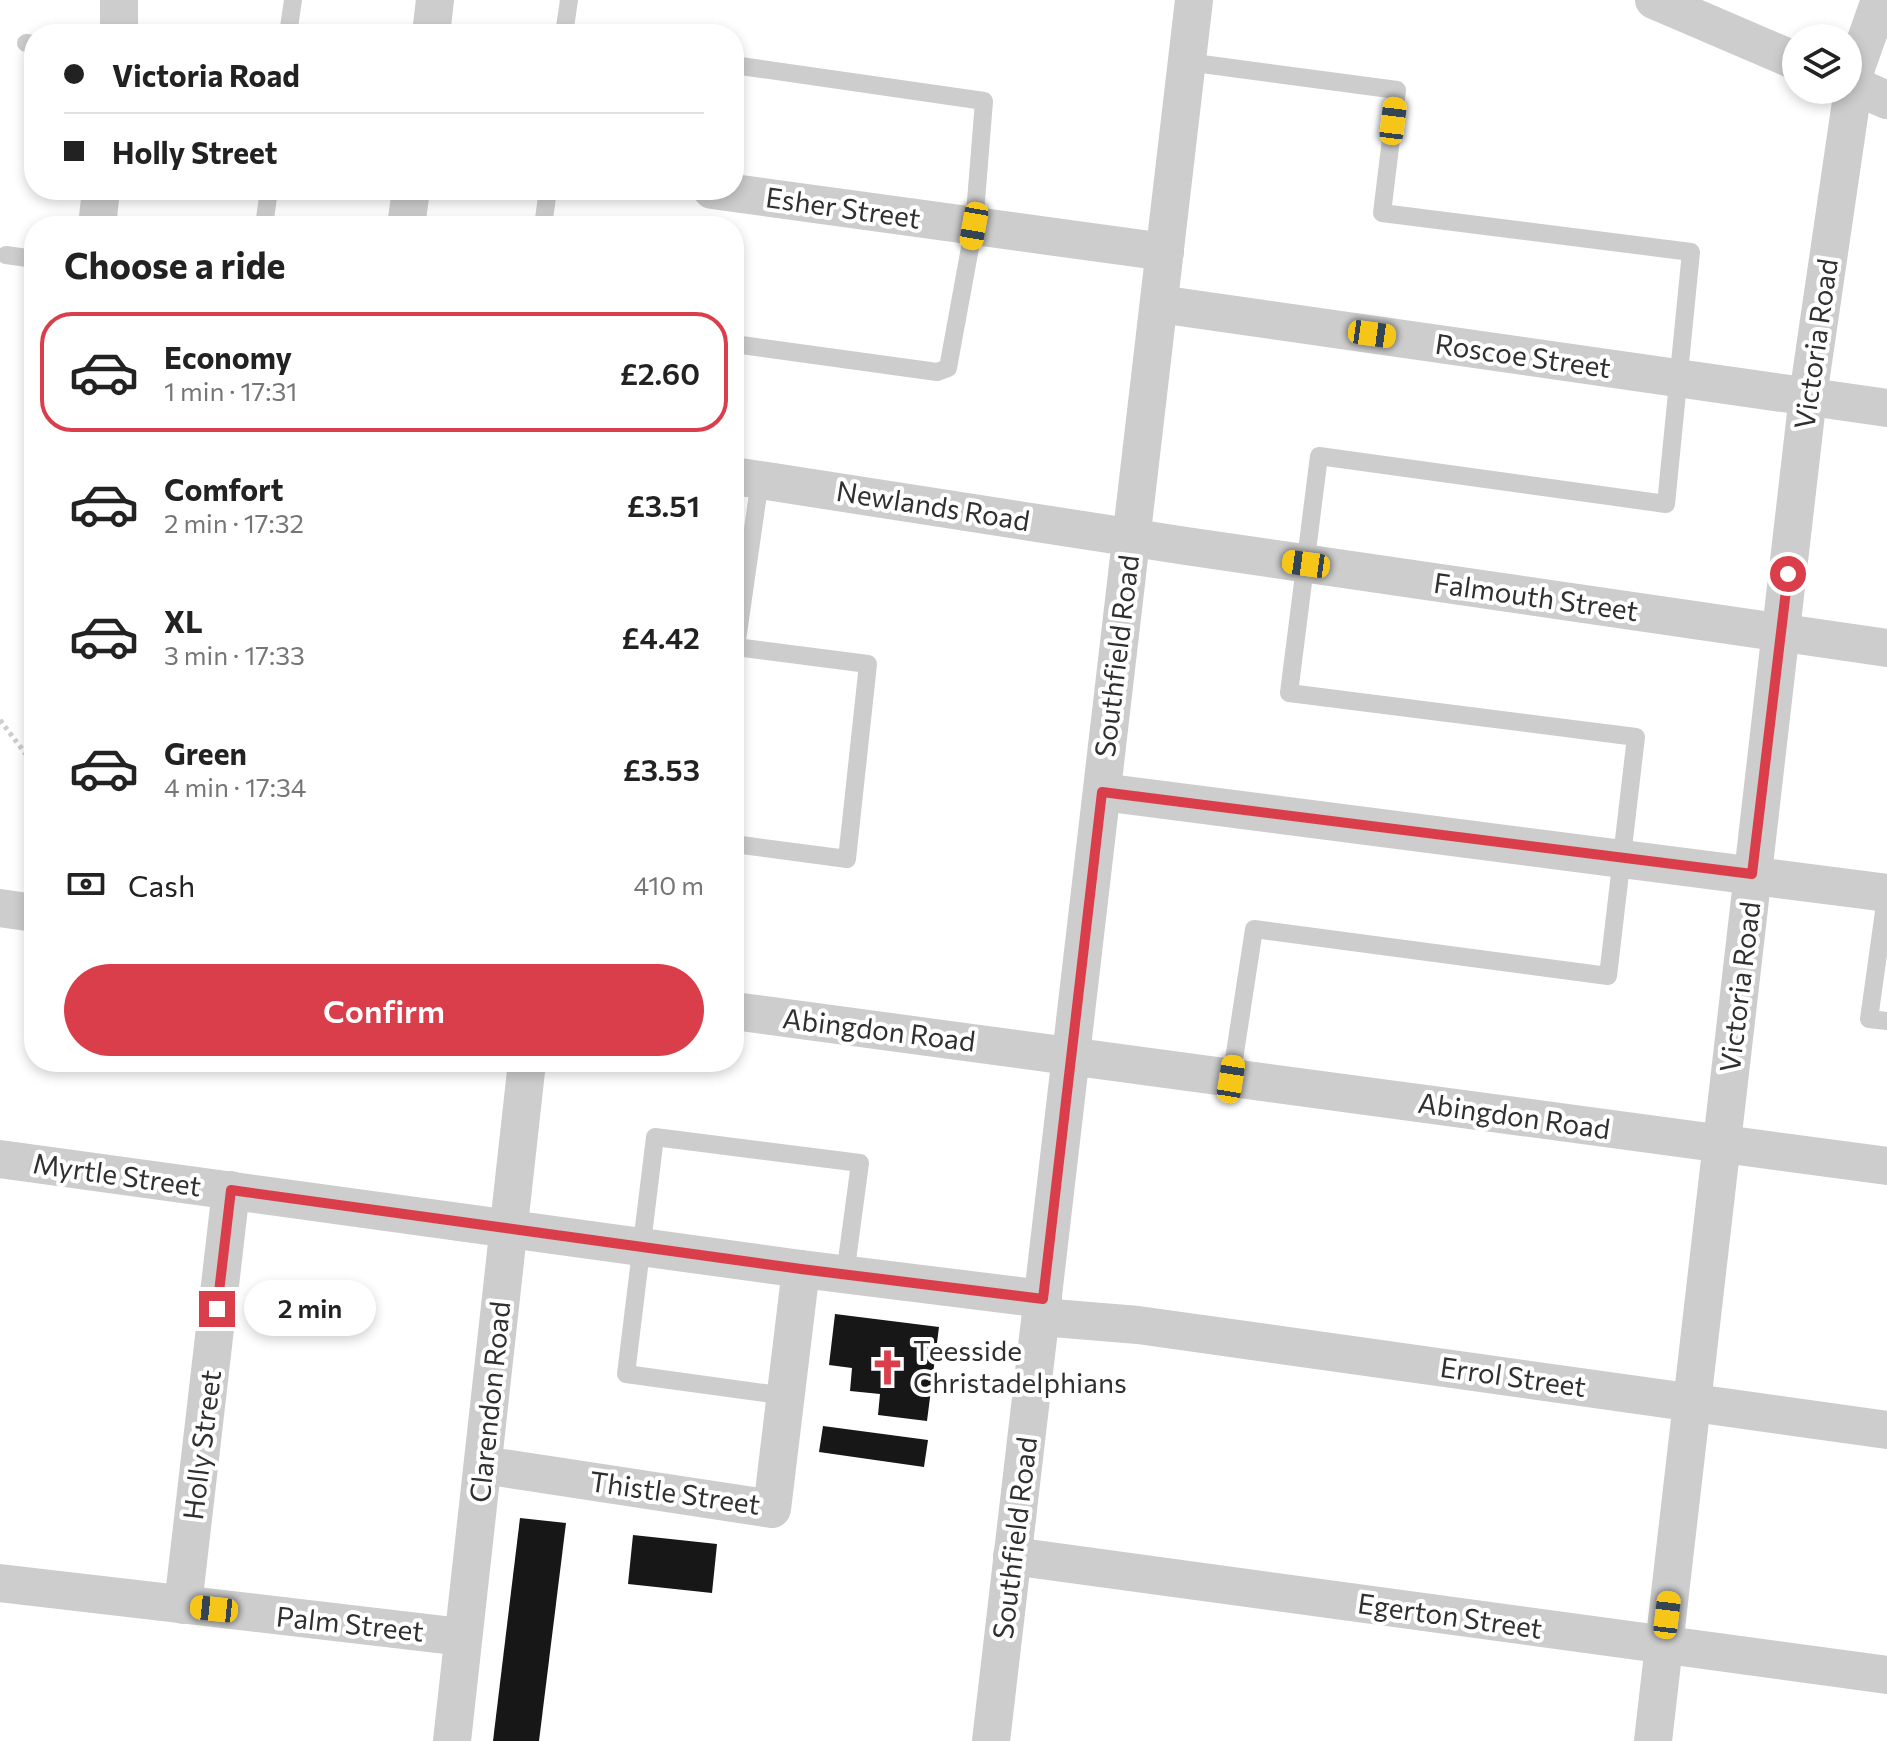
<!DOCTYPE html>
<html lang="en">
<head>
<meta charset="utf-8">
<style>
  :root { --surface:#fff; --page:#f6f6f6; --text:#222; --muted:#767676; --line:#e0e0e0; --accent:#db3e4b }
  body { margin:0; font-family:Commissioner,sans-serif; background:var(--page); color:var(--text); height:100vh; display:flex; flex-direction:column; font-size:30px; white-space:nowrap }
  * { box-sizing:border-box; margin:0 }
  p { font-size:26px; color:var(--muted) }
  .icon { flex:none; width:44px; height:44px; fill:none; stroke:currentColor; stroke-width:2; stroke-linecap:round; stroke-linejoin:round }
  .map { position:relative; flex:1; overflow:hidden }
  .details { position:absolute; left:24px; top:216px; width:720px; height:856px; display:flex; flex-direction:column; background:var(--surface); border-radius:32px; box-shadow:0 4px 12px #0003 }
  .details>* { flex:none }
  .banner { position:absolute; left:24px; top:24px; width:720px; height:176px; border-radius:32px; box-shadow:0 4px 12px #0003; display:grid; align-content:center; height:176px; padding:0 40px; background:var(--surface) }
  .controls { position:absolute; left:1782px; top:24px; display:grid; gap:16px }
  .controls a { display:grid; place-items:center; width:80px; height:80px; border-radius:50%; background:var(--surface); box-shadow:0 4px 12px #0003; font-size:40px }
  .end { position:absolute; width:36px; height:36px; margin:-18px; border:10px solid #db3e4b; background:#fff; box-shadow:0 0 0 4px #fff }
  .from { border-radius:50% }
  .bubble { position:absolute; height:56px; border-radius:28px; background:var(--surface); box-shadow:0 4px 12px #0003; font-size:26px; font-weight:600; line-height:56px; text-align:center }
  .car { position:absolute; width:24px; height:48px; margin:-24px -12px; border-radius:10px; box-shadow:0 0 6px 2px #0007; background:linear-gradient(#f5c518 24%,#345 0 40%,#f5c518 0 76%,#345 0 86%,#f5c518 0) }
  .banner b { display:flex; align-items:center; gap:28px; height:76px; font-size:30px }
  .banner b+b { border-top:2px solid var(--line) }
  .banner i { width:20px; height:20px; background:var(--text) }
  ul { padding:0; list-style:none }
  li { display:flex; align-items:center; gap:24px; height:120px; margin:0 16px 12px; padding:0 24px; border:4px solid transparent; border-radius:32px }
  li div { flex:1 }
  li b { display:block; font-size:30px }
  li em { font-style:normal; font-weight:600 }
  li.selected { border-color:var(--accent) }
  li>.icon { width:72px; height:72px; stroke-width:1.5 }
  h2 { padding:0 40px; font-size:36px; line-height:96px }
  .pay { display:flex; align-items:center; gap:20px; height:88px; padding:0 40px; font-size:30px }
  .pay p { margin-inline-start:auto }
  .button { display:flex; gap:16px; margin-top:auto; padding:16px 40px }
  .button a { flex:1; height:92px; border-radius:48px; background:var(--accent); color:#fff; font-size:32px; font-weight:600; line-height:92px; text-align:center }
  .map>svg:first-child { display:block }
</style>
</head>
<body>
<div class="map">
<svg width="1887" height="1741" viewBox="0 0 1887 1741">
  <rect width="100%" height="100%" fill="#fff"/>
  <g fill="#171717">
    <polygon points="835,1314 939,1327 927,1421 878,1415 880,1394 850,1391 852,1368 829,1365"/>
    <polygon points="823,1426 928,1440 924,1467 819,1452"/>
    <polygon points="520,1518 566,1523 539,1741 493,1741"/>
    <polygon points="633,1535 717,1544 712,1593 628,1584"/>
  </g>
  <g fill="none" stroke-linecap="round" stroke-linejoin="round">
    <polyline stroke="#cdcdcd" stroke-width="5" stroke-dasharray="4 4" stroke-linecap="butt" points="0,720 34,765"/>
    <g stroke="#cdcdcd" stroke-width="18">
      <polyline points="288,34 293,0"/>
      <polyline points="564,34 569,0"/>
      <polyline points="26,43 34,44"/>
      <polyline points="1187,62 1397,90 1382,213 1691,252 1666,504 1319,456 1289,693 1636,737 1608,976 1254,929 1231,1079"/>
      <polyline points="734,65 984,101 974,226 948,368 937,372 734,344"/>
      <polyline points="264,226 269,190"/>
      <polyline points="543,226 548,190"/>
      <polyline points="6,255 34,259"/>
      <polyline points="734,844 847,859 868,664 736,647 760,480"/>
      <polyline points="1887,890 1869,1019 1887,1021"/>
      <polyline points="786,1396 626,1374 655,1137 860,1163 845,1275"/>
    </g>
    <g stroke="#cdcdcd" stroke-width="38">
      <polyline points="1654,0 1796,61"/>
      <polyline points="119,34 119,0"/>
      <polyline points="431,34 435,0"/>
      <polyline points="1853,85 1887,100"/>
      <polyline points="712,190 1165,252"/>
      <polyline points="97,226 101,190"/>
      <polyline points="406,226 411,190"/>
      <polyline points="1159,304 1887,408"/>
      <polyline points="734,476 1186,546 1887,648"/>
      <polyline points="1102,792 1887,893"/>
      <polyline points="0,908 34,913"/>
      <polyline points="734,1011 1887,1166"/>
      <polyline points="0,1159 801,1269 1043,1299"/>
      <polyline points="1041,1317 1138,1325 1887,1430"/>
      <polyline points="483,1465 772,1509 801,1269"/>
      <polyline points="1012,1556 1887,1675"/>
      <polyline points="0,1583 462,1637"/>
      <polyline points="183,1605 231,1190"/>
      <polyline points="452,1741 527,1062"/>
      <polyline points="991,1741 1194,0"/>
      <polyline points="1653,1741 1808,396 1856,68 1880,0"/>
    </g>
  </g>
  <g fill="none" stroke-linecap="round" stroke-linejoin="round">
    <polyline stroke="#db3e4b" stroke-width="10" points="217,1309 231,1190 801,1269 1043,1299 1102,792 1752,874 1788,574"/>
  </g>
  <defs>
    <symbol id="church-bare" viewBox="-9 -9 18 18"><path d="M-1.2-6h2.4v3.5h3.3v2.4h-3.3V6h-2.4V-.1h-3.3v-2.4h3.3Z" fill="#db3e4b" stroke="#fff" stroke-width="2.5" paint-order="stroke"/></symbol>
  </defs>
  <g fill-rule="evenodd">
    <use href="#church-bare" x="862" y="1342" width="51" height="51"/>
  </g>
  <g text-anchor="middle" stroke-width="8" stroke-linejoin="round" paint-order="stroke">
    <g font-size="28" fill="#303030" stroke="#fff">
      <text transform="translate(843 208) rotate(8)" y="10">Esher Street</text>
      <text transform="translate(1816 344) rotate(-82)" y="10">Victoria Road</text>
      <text transform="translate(1523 356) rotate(8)" y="10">Roscoe Street</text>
      <text transform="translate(933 506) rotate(9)" y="10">Newlands Road</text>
      <text transform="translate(1536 597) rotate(8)" y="10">Falmouth Street</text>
      <text transform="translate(1117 656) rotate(-83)" y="10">Southfield Road</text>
      <text transform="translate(1740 987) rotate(-83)" y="10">Victoria Road</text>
      <text transform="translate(879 1030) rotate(7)" y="10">Abingdon Road</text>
      <text transform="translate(1514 1116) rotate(8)" y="10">Abingdon Road</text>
      <text transform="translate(117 1175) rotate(8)" y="10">Myrtle Street</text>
      <text transform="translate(1513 1377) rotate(8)" y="10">Errol Street</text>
      <text transform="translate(490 1402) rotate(-84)" y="10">Clarendon Road</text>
      <text transform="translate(202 1445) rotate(-83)" y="10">Holly Street</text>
      <text transform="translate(675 1493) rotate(8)" y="10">Thistle Street</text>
      <text transform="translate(1015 1538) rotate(-83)" y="10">Southfield Road</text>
      <text transform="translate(1450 1616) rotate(8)" y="10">Egerton Street</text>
      <text transform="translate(350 1624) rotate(6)" y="10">Palm Street</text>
    </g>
    <g font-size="28" fill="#303030" stroke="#fff" text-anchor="start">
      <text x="913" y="1361">Teesside<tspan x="913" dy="32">Christadelphians</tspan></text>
    </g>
  </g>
</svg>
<div class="controls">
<a><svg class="icon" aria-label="layers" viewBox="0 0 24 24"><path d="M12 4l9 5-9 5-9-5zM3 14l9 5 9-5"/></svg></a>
</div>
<i class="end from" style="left:1788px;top:574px"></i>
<i class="end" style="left:217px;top:1309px"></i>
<div class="bubble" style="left:244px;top:1280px;width:132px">2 min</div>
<i class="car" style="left:1393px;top:121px;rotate:7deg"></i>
<i class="car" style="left:974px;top:226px;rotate:190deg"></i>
<i class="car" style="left:1372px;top:334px;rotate:98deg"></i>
<i class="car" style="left:1306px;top:564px;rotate:278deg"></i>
<i class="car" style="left:1231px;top:1079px;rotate:9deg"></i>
<i class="car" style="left:214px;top:1609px;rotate:276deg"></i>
<i class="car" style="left:1667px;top:1615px;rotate:7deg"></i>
<div class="banner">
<b><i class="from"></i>Victoria Road</b>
<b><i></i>Holly Street</b>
</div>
<section class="details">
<h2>Choose a ride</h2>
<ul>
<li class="selected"><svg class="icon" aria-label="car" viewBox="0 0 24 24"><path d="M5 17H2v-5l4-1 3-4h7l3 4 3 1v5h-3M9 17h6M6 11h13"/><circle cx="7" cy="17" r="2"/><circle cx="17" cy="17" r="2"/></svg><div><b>Economy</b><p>1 min · 17:31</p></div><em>£2.60</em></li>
<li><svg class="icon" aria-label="car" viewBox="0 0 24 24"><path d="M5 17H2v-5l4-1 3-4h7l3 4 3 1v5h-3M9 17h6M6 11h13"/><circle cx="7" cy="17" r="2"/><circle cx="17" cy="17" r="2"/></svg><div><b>Comfort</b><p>2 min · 17:32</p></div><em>£3.51</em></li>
<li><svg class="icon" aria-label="car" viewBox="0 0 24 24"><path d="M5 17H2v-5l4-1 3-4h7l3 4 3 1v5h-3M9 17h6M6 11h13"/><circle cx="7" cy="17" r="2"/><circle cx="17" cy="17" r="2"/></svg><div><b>XL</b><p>3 min · 17:33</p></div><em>£4.42</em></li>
<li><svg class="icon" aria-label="car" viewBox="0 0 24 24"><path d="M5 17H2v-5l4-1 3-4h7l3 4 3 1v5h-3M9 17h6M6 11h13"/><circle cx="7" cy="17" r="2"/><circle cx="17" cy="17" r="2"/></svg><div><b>Green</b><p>4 min · 17:34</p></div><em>£3.53</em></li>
</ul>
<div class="pay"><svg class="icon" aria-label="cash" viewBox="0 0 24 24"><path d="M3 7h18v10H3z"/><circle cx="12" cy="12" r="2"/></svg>Cash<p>410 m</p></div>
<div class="button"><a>Confirm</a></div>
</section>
</div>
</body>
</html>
